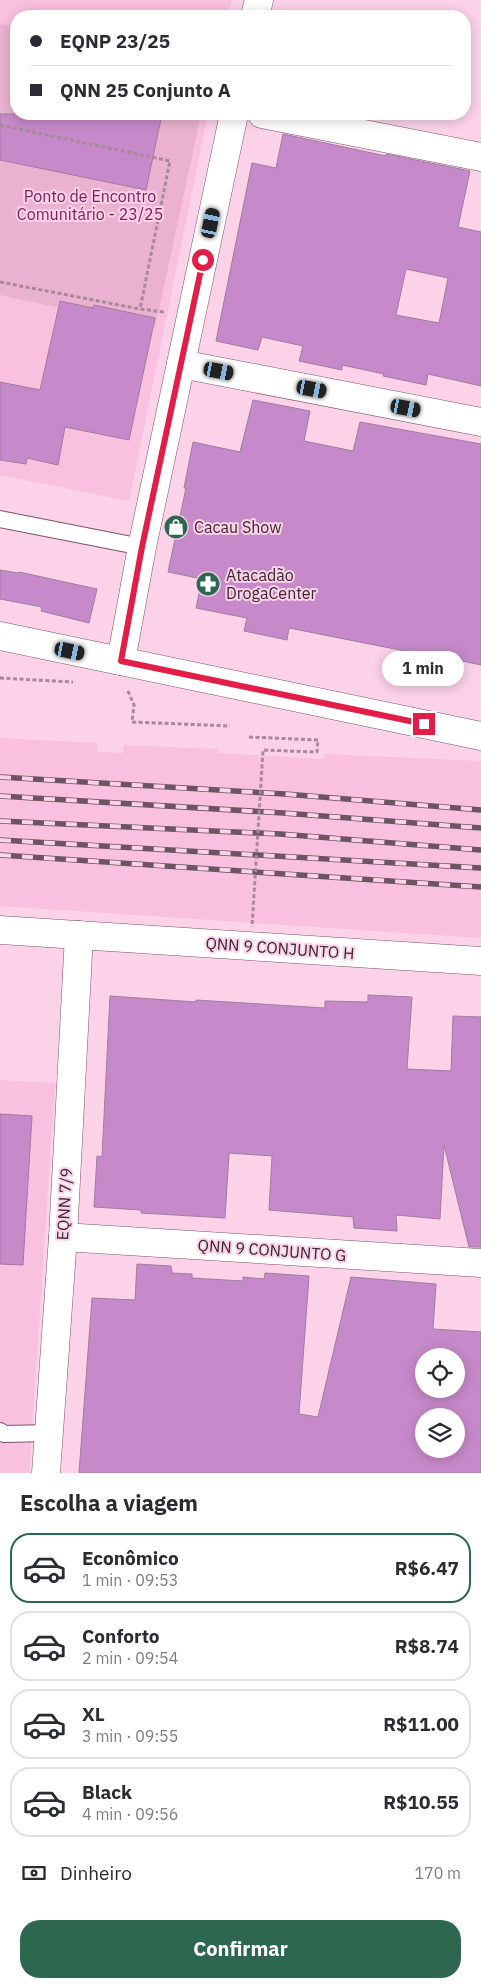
<!DOCTYPE html>
<html lang="pt">
<head>
<meta charset="utf-8">
<style>
  :root { --surface:#fff; --page:#f2f2f3; --text:#2b2b33; --muted:#7c7c81; --line:#e1e1e2; --accent:#2d6750 }
  body { margin:0; font-family:"IBM Plex Sans",sans-serif; background:var(--page); color:var(--text); height:100vh; display:flex; flex-direction:column; font-size:19px; white-space:nowrap }
  * { box-sizing:border-box; margin:0 }
  p { font-size:16px; color:var(--muted) }
  .icon { flex:none; width:28px; height:28px; fill:none; stroke:currentColor; stroke-width:2; stroke-linecap:round; stroke-linejoin:round }
  .map { position:relative; height:1473px; overflow:hidden }
  .side { display:flex; flex-direction:column; background:var(--surface); flex:1 }
  .side>* { flex:none }
  .guide { position:absolute; left:10px; top:10px; width:461px; height:110px; border-radius:20px; box-shadow:0 2px 12px #0003; display:grid; align-content:center; height:110px; padding:0 20px; background:var(--surface) }
  .fabs { position:absolute; left:415px; top:1348px; display:grid; gap:10px }
  .fabs a { display:grid; place-items:center; width:50px; height:50px; border-radius:50%; background:var(--surface); box-shadow:0 2px 12px #0003; font-size:25px }
  .end { position:absolute; width:22px; height:22px; margin:-11px; border:6px solid #e11d48; background:#fff; box-shadow:0 0 0 2px #fff }
  .from { border-radius:50% }
  .bubble { position:absolute; height:35px; border-radius:18px; background:var(--surface); box-shadow:0 2px 12px #0003; font-size:16px; font-weight:700; line-height:35px; text-align:center }
  .car { position:absolute; width:15px; height:30px; margin:-15px -8px; border-radius:6px; box-shadow:0 0 4px 1px #0007; background:linear-gradient(#222 24%,#8ab4d8 0 40%,#222 0 76%,#8ab4d8 0 86%,#222 0) }
  .guide b { display:flex; align-items:center; gap:18px; height:48px; font-size:19px }
  .guide b+b { border-top:1px solid var(--line) }
  .guide i { width:12px; height:12px; background:var(--text) }
  ul { padding:0; list-style:none }
  li { display:flex; align-items:center; gap:15px; height:70px; margin:0 10px 8px; padding:0 10px; border:2px solid var(--line); border-radius:20px }
  li div { flex:1 }
  li b { display:block; font-size:19px }
  li em { font-style:normal; font-weight:700 }
  li.active { border-color:var(--accent) }
  li>.icon { width:45px; height:45px; stroke-width:1.5 }
  h2 { padding:0 20px; font-size:22px; line-height:60px }
  .pay { display:flex; align-items:center; gap:12px; height:55px; padding:0 20px; font-size:19px }
  .pay p { margin-inline-start:auto }
  .primary-button { display:flex; gap:10px; margin-top:auto; padding:10px 20px }
  .primary-button a { flex:1; height:58px; border-radius:20px; background:var(--accent); color:#fff; font-size:20px; font-weight:700; line-height:58px; text-align:center }
  .map>svg:first-child { display:block }
</style>
</head>
<body>
<div class="map">
<svg width="481" height="1473" viewBox="0 0 481 1473">
  <rect width="100%" height="100%" fill="#fbd2e8"/>
  <g fill="#f9c0df">
    <polygon points="0,0 232,0 228,16 16,16 16,114 208,114 129,501 0,475"/>
    <polygon points="0,738 97,743 97,752 123,753 124,745 219,749 219,753 323,759 324,754 481,761 481,938 0,906"/>
    <polygon points="0,1080 55,1083 29,1473 0,1473"/>
  </g>
  <polygon fill="#eab2d0" points="0,24 16,27 16,114 201,114 155,328 0,295"/>
  <g fill="#c689c9" stroke="#9f7da0" fill-rule="evenodd">
    <polygon points="0,114 162,114 146,190 0,160"/>
    <path d="M283 134 386 156V154L470 171 458 227 481 232V386L428 374 426 385 383 376 384 374 342 365V370L299 361 303 346 262 337 258 350 216 341 252 163 276 168ZM406 269 448 278 439 323 396 315Z"/>
    <polygon points="60,301 93,308 94,305 155,318 129,440 65,427 58,465 27,458 26,464 0,460 0,382 40,390"/>
    <polygon points="253,400 310,411 304,441 353,451 360,422 481,444 481,665 415,651 415,653 289,628 287,640 244,631 247,618 196,608 202,579 168,572 186,488 184,488 193,442 240,452"/>
    <polygon points="0,570 18,573 19,572 97,589 89,623 41,611 42,607 0,599"/>
    <polygon points="368,995 412,997 407,1069 451,1071 453,1016 481,1017 481,1247 469,1247 444,1145 440,1219 396,1215 397,1231 354,1228 353,1217 269,1210 272,1156 229,1153 225,1218 141,1213 141,1210 94,1207 97,1156 102,1157 110,996 196,1002 196,1000 325,1008 325,1001 368,1002"/>
    <polygon points="0,1114 32,1116 23,1265 0,1264"/>
    <path d="M137 1264 171 1266 172 1273 192 1274V1278L243 1281V1277L264 1279 265 1273 309 1276 299 1414 318 1417 351 1277 436 1284 433 1329 481 1332V1473H79L92 1298 135 1300ZM424 1356H456V1389H424ZM424 1416H456V1449H424Z"/>
  </g>
  <g fill="none" stroke-linecap="round" stroke-linejoin="round">
    <defs>
      <g id="service">
        <polyline points="0,519 142,547"/>
        <polyline points="0,1431 4,1434 49,1433"/>
      </g>
      <g id="minor">
        <polyline points="255,16 259,0"/>
        <polyline points="262,114 481,157"/>
        <polyline points="181,364 481,422"/>
        <polyline points="121,661 142,547 234,114"/>
        <polyline points="63,1237 481,1263"/>
        <polyline points="46,1473 63,1237 79,935"/>
      </g>
      <polyline id="tertiary" points="0,930 481,961"/>
      <polyline id="secondary" points="0,636 481,736"/>
    </defs>
    <use href="#service" stroke="#7d526a" stroke-width="18"/>
    <use href="#minor" stroke="#7d526a" stroke-width="29"/>
    <use href="#tertiary" stroke="#7d526a" stroke-width="29"/>
    <use href="#secondary" stroke="#7d526a" stroke-width="29"/>
    <g stroke="#a8899a" stroke-width="3" stroke-dasharray="4 2.5" stroke-linecap="butt">
      <polyline points="0,125 170,161 140,309"/>
      <polyline points="0,282 140,309 164,312"/>
      <polyline points="0,678 73,682"/>
      <polyline points="128,691 134,705 132,722 230,726"/>
    </g>
    <use href="#service" stroke="#fff" stroke-width="16"/>
    <use href="#minor" stroke="#fff" stroke-width="28"/>
    <use href="#tertiary" stroke="#fff" stroke-width="28"/>
    <use href="#secondary" stroke="#fff" stroke-width="28"/>
    <defs>
      <g id="rail">
        <polyline points="0,777 285,794 481,810"/>
        <polyline points="0,796 283,813 481,828"/>
        <polyline points="0,821 280,834 481,850"/>
        <polyline points="0,840 481,868"/>
        <polyline points="0,855 481,887"/>
      </g>
    </defs>
    <use href="#rail" stroke="#6c5461" stroke-width="5.5"/>
    <use href="#rail" stroke="#fbd2e8" stroke-width="4" stroke-dasharray="11" stroke-linecap="butt"/>
    <polyline stroke="#a8899a" stroke-width="3" stroke-dasharray="4 2.5" stroke-linecap="butt" points="249,737 318,740 317,752 263,750 252,927"/>
  </g>
  <g fill="none" stroke-linecap="round" stroke-linejoin="round">
    <polyline stroke="#e11d48" stroke-width="6" points="203,260 142,547 121,661 424,724"/>
  </g>
  <defs>
    <symbol id="shop-disc" viewBox="-11 -11 22 22"><circle r="9.5" fill="#2d6750" stroke="#fbd2e8"/><path d="M-5-2.5h2.3a2.7 3.5 0 0 1 5.4 0H5L5.5 6h-11ZM-1.5-2.5h3a1.5 2.3 0 0 0-3 0Z" fill="#fff"/></symbol>
    <symbol id="pharmacy-disc" viewBox="-11 -11 22 22"><circle r="9.5" fill="#2d6750" stroke="#fbd2e8"/><path d="M-2-6h4v4h4v4h-4v4h-4v-4h-4v-4h4Z" fill="#fff"/></symbol>
  </defs>
  <g fill-rule="evenodd">
    <use href="#shop-disc" x="162" y="513" width="28" height="28"/>
    <use href="#pharmacy-disc" x="194" y="570" width="28" height="28"/>
  </g>
  <g text-anchor="middle" stroke-width="4" stroke-linejoin="round" paint-order="stroke">
    <g font-size="16" fill="#7b1e5b" stroke="#fbd2e8">
      <text x="90" y="202">Ponto de Encontro<tspan x="90" dy="18">Comunitário - 23/25</tspan></text>
    </g>
    <g font-size="16" fill="#392731" stroke="#fbd2e8" text-anchor="start">
      <text x="194" y="533">Cacau Show</text>
      <text x="226" y="581">Atacadão<tspan x="226" dy="18">DrogaCenter</tspan></text>
    </g>
    <g font-size="16" fill="#392731" stroke="#fbd2e8">
      <text transform="translate(280 948) rotate(4)" y="6">QNN 9 CONJUNTO H</text>
      <text transform="translate(64 1204) rotate(-87)" y="6">EQNN 7/9</text>
      <text transform="translate(272 1250) rotate(4)" y="6">QNN 9 CONJUNTO G</text>
    </g>
  </g>
</svg>
<div class="fabs">
<a><svg class="icon" aria-label="locate" viewBox="0 0 24 24"><circle cx="12" cy="12" r="6"/><path d="M12 2v4M12 18v4M2 12h4M18 12h4"/></svg></a>
<a><svg class="icon" aria-label="layers" viewBox="0 0 24 24"><path d="M12 4l9 5-9 5-9-5zM3 14l9 5 9-5"/></svg></a>
</div>
<i class="end from" style="left:203px;top:260px"></i>
<i class="end" style="left:424px;top:724px"></i>
<div class="bubble" style="left:382px;top:651px;width:82px">1 min</div>
<i class="car" style="left:211px;top:223px;rotate:12deg"></i>
<i class="car" style="left:219px;top:371px;rotate:101deg"></i>
<i class="car" style="left:312px;top:389px;rotate:101deg"></i>
<i class="car" style="left:406px;top:408px;rotate:101deg"></i>
<i class="car" style="left:70px;top:651px;rotate:102deg"></i>
<div class="guide">
<b><i class="from"></i>EQNP 23/25</b>
<b><i></i>QNN 25 Conjunto A</b>
</div>
</div>
<section class="side">
<h2>Escolha a viagem</h2>
<ul>
<li class="active"><svg class="icon" aria-label="car" viewBox="0 0 24 24"><path d="M5 17H2v-5l4-1 3-4h7l3 4 3 1v5h-3M9 17h6M6 11h13"/><circle cx="7" cy="17" r="2"/><circle cx="17" cy="17" r="2"/></svg><div><b>Econômico</b><p>1 min · 09:53</p></div><em>R$6.47</em></li>
<li><svg class="icon" aria-label="car" viewBox="0 0 24 24"><path d="M5 17H2v-5l4-1 3-4h7l3 4 3 1v5h-3M9 17h6M6 11h13"/><circle cx="7" cy="17" r="2"/><circle cx="17" cy="17" r="2"/></svg><div><b>Conforto</b><p>2 min · 09:54</p></div><em>R$8.74</em></li>
<li><svg class="icon" aria-label="car" viewBox="0 0 24 24"><path d="M5 17H2v-5l4-1 3-4h7l3 4 3 1v5h-3M9 17h6M6 11h13"/><circle cx="7" cy="17" r="2"/><circle cx="17" cy="17" r="2"/></svg><div><b>XL</b><p>3 min · 09:55</p></div><em>R$11.00</em></li>
<li><svg class="icon" aria-label="car" viewBox="0 0 24 24"><path d="M5 17H2v-5l4-1 3-4h7l3 4 3 1v5h-3M9 17h6M6 11h13"/><circle cx="7" cy="17" r="2"/><circle cx="17" cy="17" r="2"/></svg><div><b>Black</b><p>4 min · 09:56</p></div><em>R$10.55</em></li>
</ul>
<div class="pay"><svg class="icon" aria-label="cash" viewBox="0 0 24 24"><path d="M3 7h18v10H3z"/><circle cx="12" cy="12" r="2"/></svg>Dinheiro<p>170 m</p></div>
<div class="primary-button"><a>Confirmar</a></div>
</section>
</body>
</html>
